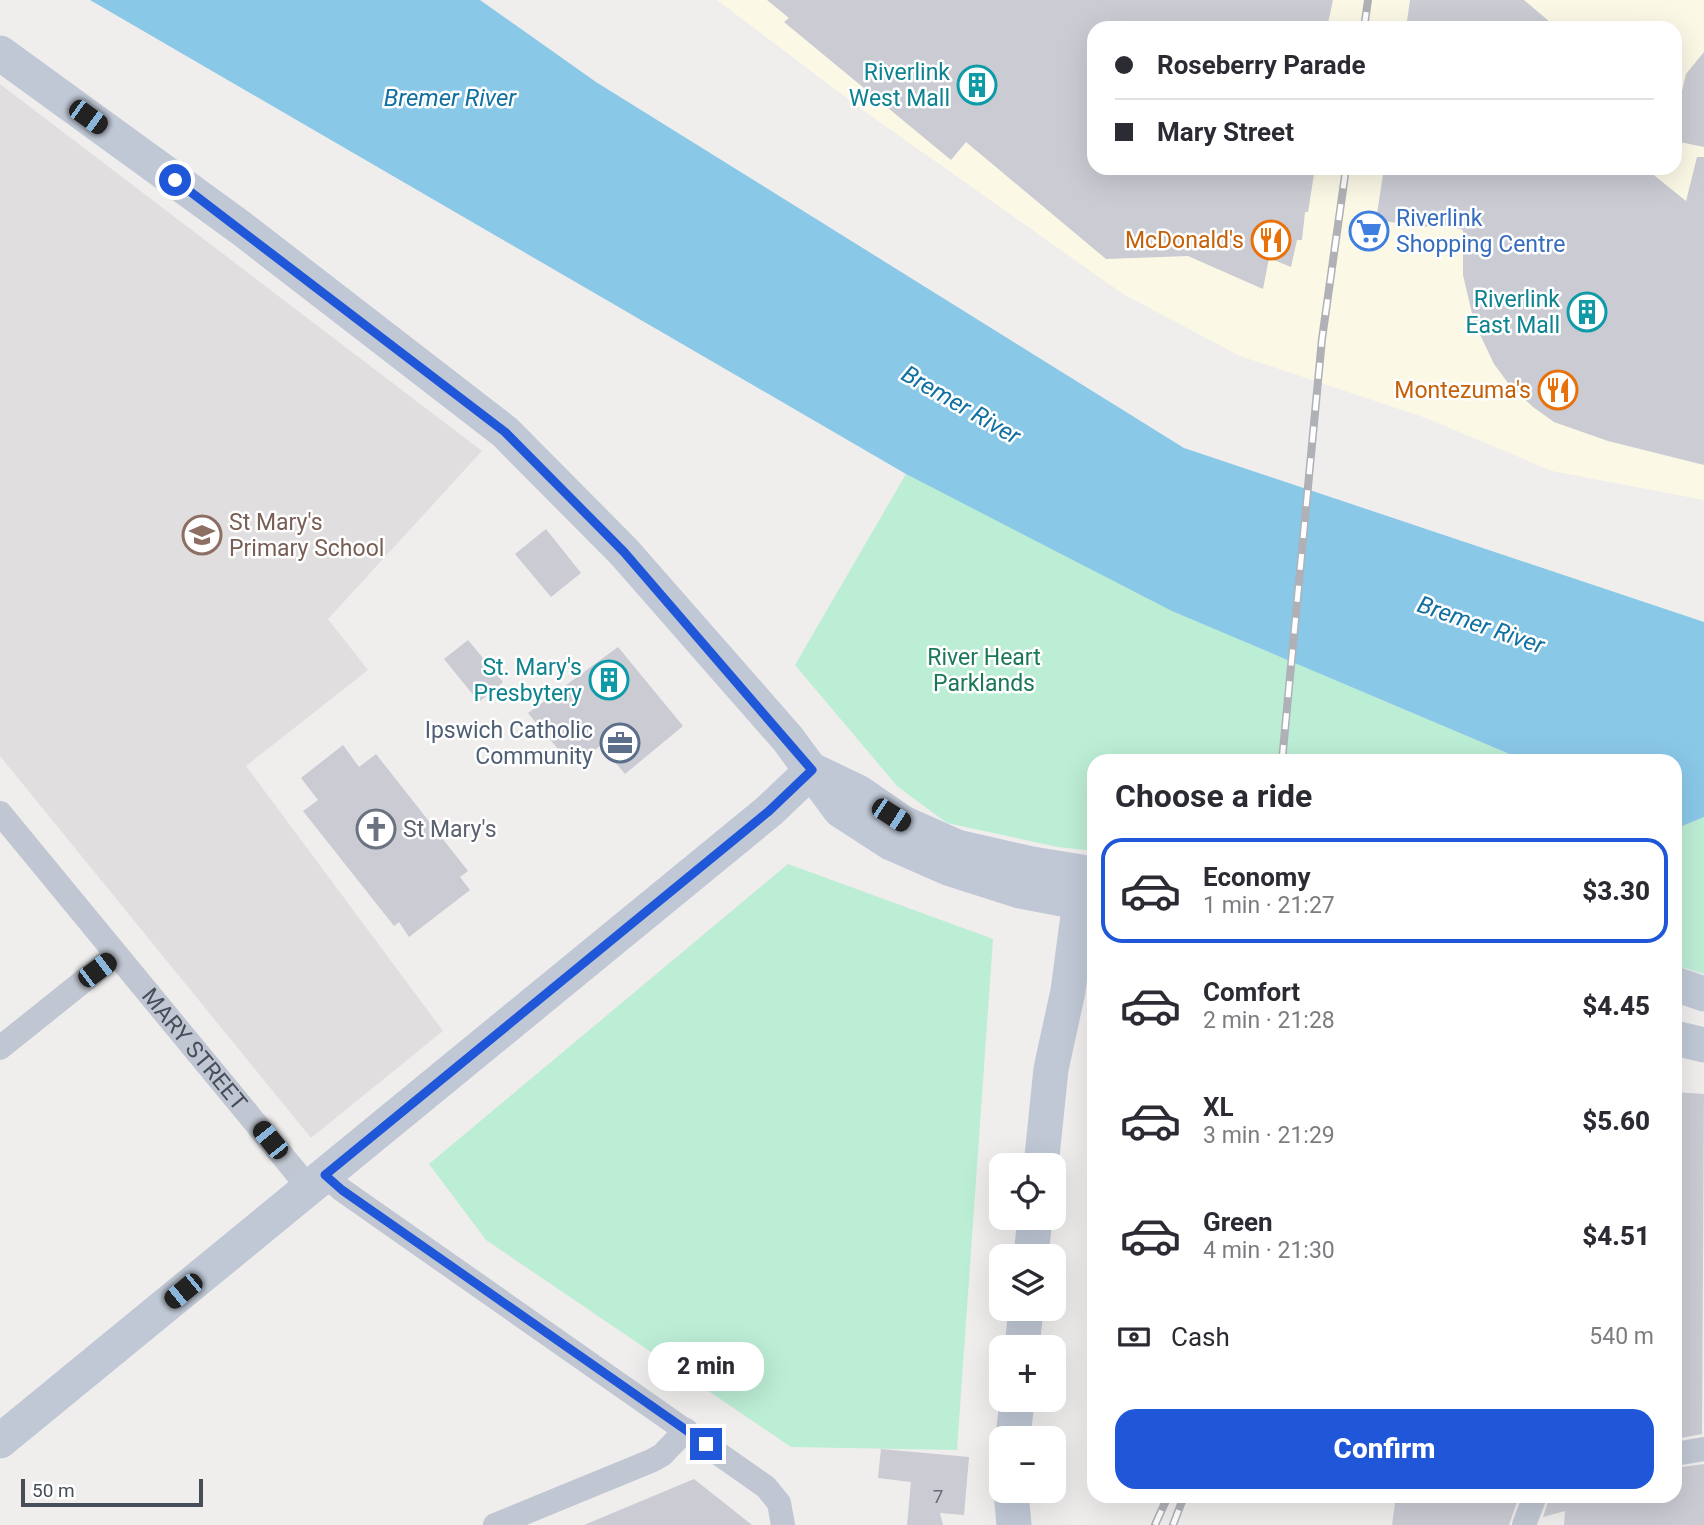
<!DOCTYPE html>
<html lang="en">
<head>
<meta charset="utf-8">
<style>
  :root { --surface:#fff; --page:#f7f7f7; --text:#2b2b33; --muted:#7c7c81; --line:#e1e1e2; --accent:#1f57d8 }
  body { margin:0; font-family:Roboto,sans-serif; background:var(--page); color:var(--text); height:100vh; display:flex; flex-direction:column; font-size:26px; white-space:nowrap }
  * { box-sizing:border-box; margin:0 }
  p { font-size:23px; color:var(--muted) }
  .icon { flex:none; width:38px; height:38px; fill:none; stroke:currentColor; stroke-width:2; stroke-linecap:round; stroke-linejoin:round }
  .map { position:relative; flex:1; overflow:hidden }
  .details { position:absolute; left:1087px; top:754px; width:595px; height:749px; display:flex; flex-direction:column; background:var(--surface); border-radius:21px; box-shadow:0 7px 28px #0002 }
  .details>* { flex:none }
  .hud { position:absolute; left:1087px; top:21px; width:595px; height:154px; border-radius:21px; box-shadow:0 7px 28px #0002; display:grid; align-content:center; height:154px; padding:0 28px; background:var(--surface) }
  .buttons { position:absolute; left:989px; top:1153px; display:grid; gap:14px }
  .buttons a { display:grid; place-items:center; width:77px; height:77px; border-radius:14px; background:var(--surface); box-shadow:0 7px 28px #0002; font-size:35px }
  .scale { position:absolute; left:21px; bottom:18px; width:182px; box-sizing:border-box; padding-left:7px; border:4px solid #464e5a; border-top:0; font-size:19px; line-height:24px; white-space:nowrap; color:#464e5a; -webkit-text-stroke:5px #fff; paint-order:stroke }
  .end { position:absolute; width:32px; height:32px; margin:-16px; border:9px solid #1f57d8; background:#fff; box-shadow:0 0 0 4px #fff }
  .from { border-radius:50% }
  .bubble { position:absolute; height:49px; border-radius:21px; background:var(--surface); box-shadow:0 7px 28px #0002; font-size:23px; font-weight:800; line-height:49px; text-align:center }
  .car { position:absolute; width:21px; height:42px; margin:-21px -10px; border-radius:9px; box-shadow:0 0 5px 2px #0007; background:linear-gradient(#222 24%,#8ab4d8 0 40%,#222 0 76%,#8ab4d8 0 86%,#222 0) }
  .hud b { display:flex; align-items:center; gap:24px; height:66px; font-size:26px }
  .hud b+b { border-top:2px solid var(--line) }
  .hud i { width:18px; height:18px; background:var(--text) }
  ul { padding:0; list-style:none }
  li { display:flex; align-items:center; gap:21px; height:105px; margin:0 14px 10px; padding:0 14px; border:4px solid transparent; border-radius:21px }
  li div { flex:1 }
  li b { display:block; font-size:26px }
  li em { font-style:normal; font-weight:800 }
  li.selected { border-color:var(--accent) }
  li>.icon { width:63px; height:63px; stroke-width:1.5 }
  h2 { padding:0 28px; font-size:32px; line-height:84px }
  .pay { display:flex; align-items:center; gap:18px; height:77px; padding:0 28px; font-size:26px }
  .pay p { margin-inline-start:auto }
  .button { display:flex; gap:14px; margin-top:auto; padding:14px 28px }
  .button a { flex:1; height:80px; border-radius:21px; background:var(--accent); color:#fff; font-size:28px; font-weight:800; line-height:80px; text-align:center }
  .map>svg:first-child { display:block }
</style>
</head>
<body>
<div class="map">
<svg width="1704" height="1525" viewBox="0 0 1704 1525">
  <rect width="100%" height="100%" fill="#f0eded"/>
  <path fill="#fbf8e6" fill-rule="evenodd" d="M717 0H1704V500L1552 471 1426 418 1240 356 1123 294 860 108ZM1094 28H1675V168H1094Z"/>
  <polygon fill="#e1dedf" points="0,84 482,451 328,619 368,670 246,766 443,1031 311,1138 0,756"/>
  <g fill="#bcedd5">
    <polygon points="906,474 1242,640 1526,761 1094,761 1094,851 1058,847 947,823 897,786 795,665"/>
    <polygon points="1704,817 1704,974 1675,965 1675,829"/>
    <polygon points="788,864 993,939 957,1450 791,1447 486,1240 429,1164"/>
  </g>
  <polygon fill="#8ac8e8" points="90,0 480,0 596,82 1184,448 1704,622 1704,817 1675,829 1675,761 1526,761 1172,611 906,474"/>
  <g fill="#cacbd3">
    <polygon points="767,0 1333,0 1327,28 1094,28 1094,168 1315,168 1308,212 1305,212 1302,240 1297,240 1291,267 1269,258 1263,289 1188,256 1106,259 966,142 951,160 784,22 789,18"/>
    <polygon points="1410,0 1524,0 1557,28 1406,28"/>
    <polygon points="1704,52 1704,147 1675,141 1675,121 1686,74"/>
    <polygon points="1697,157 1704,157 1704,465 1608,441 1554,422 1533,407 1511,387 1494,364 1474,322 1463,275 1463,230 1428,221 1427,227 1376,220 1384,168 1645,168 1686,201"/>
    <polygon points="546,529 581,573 551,597 515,554"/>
    <polygon points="468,640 503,682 479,702 444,659"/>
    <polygon points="618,647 683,726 625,774 601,745 573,767 528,713"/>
    <polygon points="343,745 359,767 376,754 468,871 460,877 470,890 409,937 399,922 394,926 303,811 318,800 301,778"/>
    <polygon points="1675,1092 1704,1094 1702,1434 1675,1439"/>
    <polygon points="881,1449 969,1457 964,1515 940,1513 943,1525 907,1525 911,1482 878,1478"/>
    <polygon points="1704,1464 1704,1525 1564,1525 1565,1511 1543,1517 1550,1496 1675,1496 1675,1468"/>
    <polygon points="694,1479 752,1525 584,1525"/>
    <polygon points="1396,1496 1519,1496 1509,1525 1392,1525"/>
  </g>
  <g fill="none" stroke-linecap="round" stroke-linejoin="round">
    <g stroke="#c1c7d2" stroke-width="24">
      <path id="s1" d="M0 813 309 1188"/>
      <polyline points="0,1048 116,955"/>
      <polyline points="325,1175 342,1190 766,1487 779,1503 783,1525"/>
      <polyline points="1675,1454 1704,1449"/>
      <polyline points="495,1525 651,1461 662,1455 686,1430"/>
      <polyline points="1524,1525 1535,1496"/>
    </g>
    <g stroke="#c0c8d6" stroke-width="35">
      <polyline points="0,53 241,228 505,432 624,552 788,739 840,810 891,843 948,868 1020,891 1094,905"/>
      <polyline points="812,770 858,792 903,823 957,847 1032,864 1094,874"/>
      <polyline points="1675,984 1704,994"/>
      <polyline points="1675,1038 1704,1045"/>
      <polyline points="1041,1166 1051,1069 1068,991 1083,878"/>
      <polyline points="1031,1256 1035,1218"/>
      <polyline points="1022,1348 1026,1309"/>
      <polyline points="1013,1438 1017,1400"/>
      <polyline points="0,1441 769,811 812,770"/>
      <polyline points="1011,1491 1014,1525"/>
    </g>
    <defs>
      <g id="rail">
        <polyline points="1364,28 1368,0"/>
        <polyline points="1282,761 1322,339 1346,168"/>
        <polyline points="1155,1525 1168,1496"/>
        <polyline points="1173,1525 1184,1496"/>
      </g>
    </defs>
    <use href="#rail" stroke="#afb1b7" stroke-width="8"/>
    <use href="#rail" stroke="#fff" stroke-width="5" stroke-dasharray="16" stroke-linecap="butt"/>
  </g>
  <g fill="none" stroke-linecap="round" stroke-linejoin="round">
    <polyline stroke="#1f57d8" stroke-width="9" points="175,180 505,432 624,552 812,770 769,811 325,1175 342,1190 706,1444"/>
  </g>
  <defs>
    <symbol id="building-ring" viewBox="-11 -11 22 22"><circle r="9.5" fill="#fff" stroke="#0f9aa8" stroke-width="1.5"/><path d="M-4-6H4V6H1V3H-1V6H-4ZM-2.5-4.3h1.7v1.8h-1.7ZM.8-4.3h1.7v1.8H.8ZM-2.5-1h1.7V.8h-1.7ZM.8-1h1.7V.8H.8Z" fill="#0f9aa8"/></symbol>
    <symbol id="supermarket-ring" viewBox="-11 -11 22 22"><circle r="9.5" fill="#fff" stroke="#3f7fe0" stroke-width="1.5"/><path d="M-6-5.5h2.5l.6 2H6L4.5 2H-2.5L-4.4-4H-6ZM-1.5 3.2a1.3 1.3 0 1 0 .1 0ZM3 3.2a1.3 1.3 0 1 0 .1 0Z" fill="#3f7fe0"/></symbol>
    <symbol id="restaurant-ring" viewBox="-11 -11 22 22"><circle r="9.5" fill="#fff" stroke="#e8710a" stroke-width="1.5"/><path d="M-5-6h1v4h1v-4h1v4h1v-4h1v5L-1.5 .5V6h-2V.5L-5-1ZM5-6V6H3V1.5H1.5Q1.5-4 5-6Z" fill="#e8710a"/></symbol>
    <symbol id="school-ring" viewBox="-11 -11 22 22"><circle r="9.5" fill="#fff" stroke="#8d6e63" stroke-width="1.5"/><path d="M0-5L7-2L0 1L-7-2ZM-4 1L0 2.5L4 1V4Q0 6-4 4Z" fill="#8d6e63"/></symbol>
    <symbol id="office-ring" viewBox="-11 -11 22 22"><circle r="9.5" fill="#fff" stroke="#5c6f8a" stroke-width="1.5"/><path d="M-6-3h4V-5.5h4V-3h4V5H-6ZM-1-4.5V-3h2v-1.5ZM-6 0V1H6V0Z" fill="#5c6f8a"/></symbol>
    <symbol id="church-ring" viewBox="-11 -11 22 22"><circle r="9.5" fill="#fff" stroke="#6b7280" stroke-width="1.5"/><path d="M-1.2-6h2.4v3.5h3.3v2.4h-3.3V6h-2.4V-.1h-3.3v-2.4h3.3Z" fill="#6b7280"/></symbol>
  </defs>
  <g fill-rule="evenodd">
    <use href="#building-ring" x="955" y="63" width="44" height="44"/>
    <use href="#supermarket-ring" x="1347" y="209" width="44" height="44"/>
    <use href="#restaurant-ring" x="1249" y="218" width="44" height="44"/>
    <use href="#building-ring" x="1565" y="290" width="44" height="44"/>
    <use href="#restaurant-ring" x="1536" y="368" width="44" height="44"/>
    <use href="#school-ring" x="180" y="513" width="44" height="44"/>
    <use href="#building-ring" x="587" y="658" width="44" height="44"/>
    <use href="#office-ring" x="598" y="721" width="44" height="44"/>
    <use href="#church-ring" x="354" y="807" width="44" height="44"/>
  </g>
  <g text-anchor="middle" stroke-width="5" stroke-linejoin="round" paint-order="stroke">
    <g font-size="19" fill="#676d78">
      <text x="938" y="1503">7</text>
    </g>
    <g font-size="23" fill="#0d838f" stroke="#fff" text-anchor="end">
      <text x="950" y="80">Riverlink<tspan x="950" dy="26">West Mall</tspan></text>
      <text x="1560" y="307">Riverlink<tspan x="1560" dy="26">East Mall</tspan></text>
      <text x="582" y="675">St. Mary's<tspan x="582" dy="26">Presbytery</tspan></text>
    </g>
    <g font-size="23" fill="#366cbe" stroke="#fff" text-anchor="start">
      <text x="1396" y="226">Riverlink<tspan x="1396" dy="26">Shopping Centre</tspan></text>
    </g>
    <g font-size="23" fill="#c56008" stroke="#fff" text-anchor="end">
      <text x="1244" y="248">McDonald's</text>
      <text x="1531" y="398">Montezuma's</text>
    </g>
    <g font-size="23" fill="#785e54" stroke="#fff" text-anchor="start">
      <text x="229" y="530">St Mary's<tspan x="229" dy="26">Primary School</tspan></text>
    </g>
    <g font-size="23" fill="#1a7856" stroke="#fff">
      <text x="984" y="665">River Heart<tspan x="984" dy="26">Parklands</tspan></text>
    </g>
    <g font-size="23" fill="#4e5e75" stroke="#fff" text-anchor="end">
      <text x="593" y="738">Ipswich Catholic<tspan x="593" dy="26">Community</tspan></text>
    </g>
    <g font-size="23" fill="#5b616d" stroke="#fff" text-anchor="start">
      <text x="403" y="837">St Mary's</text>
    </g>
    <g font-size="23" fill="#464e5a" stroke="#fff">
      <text dy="8" stroke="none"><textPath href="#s1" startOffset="306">MARY STREET</textPath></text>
    </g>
    <g font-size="24" font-style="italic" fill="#1170a2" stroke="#fff">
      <text x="450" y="106">Bremer River</text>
      <text transform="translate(961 405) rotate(30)" y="8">Bremer River</text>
      <text transform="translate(1481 625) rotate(19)" y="8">Bremer River</text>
    </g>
  </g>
</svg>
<div class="buttons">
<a><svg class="icon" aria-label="locate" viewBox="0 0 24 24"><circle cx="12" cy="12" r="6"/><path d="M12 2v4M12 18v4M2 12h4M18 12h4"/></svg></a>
<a><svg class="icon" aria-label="layers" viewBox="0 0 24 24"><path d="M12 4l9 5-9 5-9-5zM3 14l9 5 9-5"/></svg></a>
<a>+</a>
<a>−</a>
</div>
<div class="scale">50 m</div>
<i class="end from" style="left:175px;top:180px"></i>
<i class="end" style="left:706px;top:1444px"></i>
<div class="bubble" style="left:648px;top:1342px;width:116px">2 min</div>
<i class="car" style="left:88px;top:117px;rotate:126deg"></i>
<i class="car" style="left:891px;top:815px;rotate:123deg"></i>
<i class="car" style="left:97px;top:970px;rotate:53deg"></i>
<i class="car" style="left:270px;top:1140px;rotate:321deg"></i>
<i class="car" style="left:183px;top:1291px;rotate:231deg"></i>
<div class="hud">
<b><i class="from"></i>Roseberry Parade</b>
<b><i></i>Mary Street</b>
</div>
<section class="details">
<h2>Choose a ride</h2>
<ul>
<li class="selected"><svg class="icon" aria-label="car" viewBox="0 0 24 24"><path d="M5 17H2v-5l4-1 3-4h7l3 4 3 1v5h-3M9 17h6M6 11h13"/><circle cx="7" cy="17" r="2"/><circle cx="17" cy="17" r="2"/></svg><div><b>Economy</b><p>1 min · 21:27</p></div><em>$3.30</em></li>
<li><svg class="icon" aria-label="car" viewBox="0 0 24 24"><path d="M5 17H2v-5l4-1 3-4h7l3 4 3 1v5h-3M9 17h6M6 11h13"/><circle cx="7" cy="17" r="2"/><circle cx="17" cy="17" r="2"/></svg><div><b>Comfort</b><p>2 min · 21:28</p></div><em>$4.45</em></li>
<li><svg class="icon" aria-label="car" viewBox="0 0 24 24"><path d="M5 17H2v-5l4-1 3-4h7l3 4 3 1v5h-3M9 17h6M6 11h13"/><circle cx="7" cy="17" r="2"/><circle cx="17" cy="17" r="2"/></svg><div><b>XL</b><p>3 min · 21:29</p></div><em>$5.60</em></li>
<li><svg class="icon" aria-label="car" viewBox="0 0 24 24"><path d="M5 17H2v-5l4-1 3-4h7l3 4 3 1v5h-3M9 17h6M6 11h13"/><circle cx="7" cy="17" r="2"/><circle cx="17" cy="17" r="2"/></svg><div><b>Green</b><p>4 min · 21:30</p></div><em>$4.51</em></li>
</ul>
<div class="pay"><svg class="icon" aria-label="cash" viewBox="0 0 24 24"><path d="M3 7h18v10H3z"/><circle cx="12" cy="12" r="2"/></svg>Cash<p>540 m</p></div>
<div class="button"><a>Confirm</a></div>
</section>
</div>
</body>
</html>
